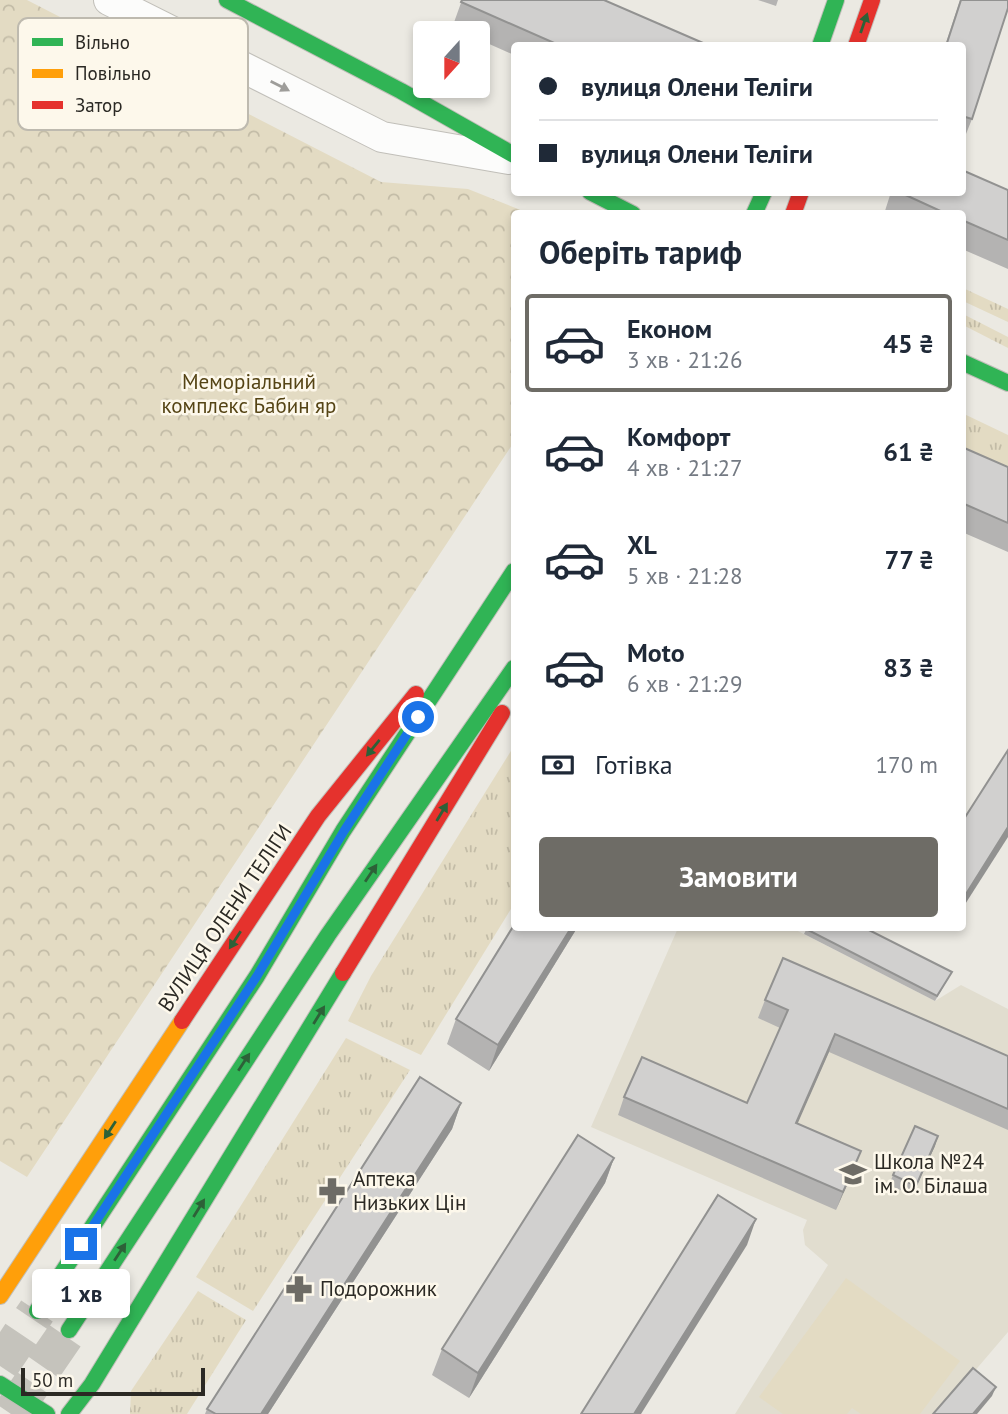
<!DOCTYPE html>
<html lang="uk">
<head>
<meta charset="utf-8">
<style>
  :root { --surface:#fff; --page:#f2f2f3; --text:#1f2937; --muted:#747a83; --line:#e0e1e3; --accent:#6e6c66 }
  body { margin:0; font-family:"PT Sans",sans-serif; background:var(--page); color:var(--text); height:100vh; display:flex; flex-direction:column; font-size:26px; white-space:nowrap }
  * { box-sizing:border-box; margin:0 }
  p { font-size:23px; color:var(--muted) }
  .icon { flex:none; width:38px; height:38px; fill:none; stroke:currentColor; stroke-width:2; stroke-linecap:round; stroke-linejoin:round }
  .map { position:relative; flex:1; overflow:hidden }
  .drawer { position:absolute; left:511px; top:210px; width:455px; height:721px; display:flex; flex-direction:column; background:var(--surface); border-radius:7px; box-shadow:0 4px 10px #0003 }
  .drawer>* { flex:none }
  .hud { position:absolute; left:511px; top:42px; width:455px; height:154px; border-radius:7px; box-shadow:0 4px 10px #0003; display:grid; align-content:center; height:154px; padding:0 28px; background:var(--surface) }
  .needle { width:46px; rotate:201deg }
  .buttons { position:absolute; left:413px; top:21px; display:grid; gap:14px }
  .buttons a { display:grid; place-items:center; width:77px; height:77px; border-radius:7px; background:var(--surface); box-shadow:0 4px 10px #0003; font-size:35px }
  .scale { position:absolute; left:21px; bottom:18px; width:184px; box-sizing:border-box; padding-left:7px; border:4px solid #2b2924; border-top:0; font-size:19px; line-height:24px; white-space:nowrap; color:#2b2924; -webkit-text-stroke:5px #fdf8eb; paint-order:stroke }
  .end { position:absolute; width:32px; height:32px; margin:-16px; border:9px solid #1a73e8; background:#fff; box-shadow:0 0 0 4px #fff }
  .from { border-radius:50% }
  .bubble { position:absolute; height:49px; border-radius:7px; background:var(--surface); box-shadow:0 4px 10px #0003; font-size:23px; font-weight:600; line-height:49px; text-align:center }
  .hud b { display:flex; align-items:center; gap:24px; height:66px; font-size:26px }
  .hud b+b { border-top:2px solid var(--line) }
  .hud i { width:18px; height:18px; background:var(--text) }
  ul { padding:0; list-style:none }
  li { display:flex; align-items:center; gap:21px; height:98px; margin:0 14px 10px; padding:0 14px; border:4px solid transparent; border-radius:7px }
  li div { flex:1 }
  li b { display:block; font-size:26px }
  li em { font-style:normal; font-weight:600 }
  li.on { border-color:var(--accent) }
  li>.icon { width:63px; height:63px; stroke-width:1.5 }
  h2 { padding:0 28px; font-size:32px; line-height:84px }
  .pay { display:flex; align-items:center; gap:18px; height:77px; padding:0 28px; font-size:26px }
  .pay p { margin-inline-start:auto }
  .button { display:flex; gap:14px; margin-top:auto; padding:14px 28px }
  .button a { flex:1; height:80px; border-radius:7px; background:var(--accent); color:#fff; font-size:28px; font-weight:600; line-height:80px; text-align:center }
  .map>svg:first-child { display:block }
</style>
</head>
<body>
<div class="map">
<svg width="1008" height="1414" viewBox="0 0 1008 1414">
  <defs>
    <pattern id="grass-tufts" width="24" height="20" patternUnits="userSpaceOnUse" patternTransform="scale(1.75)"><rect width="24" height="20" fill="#e3dbc3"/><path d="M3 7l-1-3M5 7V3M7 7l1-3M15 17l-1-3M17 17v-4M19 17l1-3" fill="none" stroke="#c3bca7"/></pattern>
    <pattern id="park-crowns" width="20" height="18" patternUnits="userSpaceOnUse" patternTransform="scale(1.75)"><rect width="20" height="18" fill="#e3dbc3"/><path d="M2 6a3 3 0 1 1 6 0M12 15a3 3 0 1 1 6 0" fill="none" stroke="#c3bca7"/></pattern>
  </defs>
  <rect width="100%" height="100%" fill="#ebe9e2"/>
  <polygon fill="#e1ddcf" points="678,928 792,928 935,1001 961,985 1008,1009 1008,1332 938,1414 735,1414 828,1265 805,1245 803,1230 807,1220 591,1127"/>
  <g fill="url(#grass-tufts)">
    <polygon points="963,288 1008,309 1008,322 963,301"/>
    <polygon points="963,314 1008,337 1008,348 963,325"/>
    <polygon points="962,413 1008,435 1008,496 963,476"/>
    <polygon points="514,746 514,904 421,1055 348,1021 371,976"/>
    <polygon points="346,1038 410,1070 253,1311 196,1277"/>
    <polygon points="198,1291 246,1320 187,1414 130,1414 131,1391"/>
  </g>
  <polygon fill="url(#park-crowns)" points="0,0 27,0 381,182 468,189 528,213 514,214 514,442 27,1177 0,1161"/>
  <polygon fill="#e3dbc3" points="846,1278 960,1361 920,1414 861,1414 852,1408 847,1414 783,1414 759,1397"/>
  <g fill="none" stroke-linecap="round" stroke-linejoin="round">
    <g stroke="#c5c3bc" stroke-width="38" stroke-dasharray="38 19" stroke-linecap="butt">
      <polyline points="0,1366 37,1311"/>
      <polyline points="11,1414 69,1330"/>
    </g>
    <defs>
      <polyline id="street" points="109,0 382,137 509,159"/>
      <g id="fast">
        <polyline points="227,0 401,91 514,155"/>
        <polyline points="820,46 836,0"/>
        <polyline points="590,192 633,214"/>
        <polyline points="754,214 764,192"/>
        <polyline points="962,362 1008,383"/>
        <polyline points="37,1311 257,976 343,831 514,571"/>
        <polyline points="69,1330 328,935 514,668"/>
        <polyline points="0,1384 47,1414"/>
        <polyline points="69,1414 92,1384 343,973"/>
      </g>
      <polyline id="slow" points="0,1296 182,1021"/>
      <g id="jam">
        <polyline points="856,46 872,0"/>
        <polyline points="793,214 801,192"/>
        <polyline points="343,973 502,713"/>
        <polyline points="182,1021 318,816 416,694"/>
      </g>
    </defs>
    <use href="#street" stroke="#c1bfb9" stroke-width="32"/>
    <use href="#fast" stroke="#c1bfb9" stroke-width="18"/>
    <use href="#slow" stroke="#c1bfb9" stroke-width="18"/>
    <use href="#jam" stroke="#c1bfb9" stroke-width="18"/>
    <use href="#street" stroke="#fcfcfb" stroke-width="30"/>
    <use href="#fast" stroke="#30b455" stroke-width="16"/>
    <use href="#slow" stroke="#ff9f0a" stroke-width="16"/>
    <use href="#jam" stroke="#e5322d" stroke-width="16"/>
  </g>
  <g fill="#b4b3b2">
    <polygon points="462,0 710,46 514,46 514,55 478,39 478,33 465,33 452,28"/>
    <polygon points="758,0 778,0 776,6"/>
    <polygon points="960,0 1008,0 972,119 962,144 962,46 945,46"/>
    <polygon points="1008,190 1008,269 962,249 962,214 884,214 891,192 962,192"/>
    <polygon points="962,447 1008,467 1008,552 962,532"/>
    <polygon points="577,928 489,1071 447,1044 456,1019"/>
    <polygon points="807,928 952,972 935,1001 804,934"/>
    <polygon points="765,1000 1008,1056 1008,1130 829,1052 797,1123 861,1151 836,1210 618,1115 624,1097 747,1103 780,1028 758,1018"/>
    <polygon points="461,1103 452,1129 268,1414 205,1414 207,1409"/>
    <polygon points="935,1146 912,1195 889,1185 893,1175"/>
    <polygon points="614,1158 605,1183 469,1398 432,1375 442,1349"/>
  </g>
  <g fill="#929291">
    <polygon points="1008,827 1008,837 962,909 962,902 966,894"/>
    <polygon points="571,928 577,928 489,1071 498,1045"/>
    <polygon points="835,1034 829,1052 790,1141 796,1123"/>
    <polygon points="461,1103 452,1129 268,1414 261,1414"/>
    <polygon points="938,1136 935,1146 912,1195 916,1186"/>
    <polygon points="861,1151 854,1169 836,1210 843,1192"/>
    <polygon points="614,1158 605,1183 469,1398 478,1373"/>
    <polygon points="756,1219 747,1245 641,1414 634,1414"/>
    <polygon points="996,1387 992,1396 977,1414 973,1414"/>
  </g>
  <g fill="#d1d0cf" stroke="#929291" stroke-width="2">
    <polygon points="462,0 604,0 710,46 561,46 461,2"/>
    <polygon points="961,0 1008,0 1008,8 972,119 962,116 962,46 946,46"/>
    <polygon points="962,170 1008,190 1008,240 962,220 962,214 947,214 899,192 962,192"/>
    <polygon points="962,447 1008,467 1008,523 962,503"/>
    <polygon points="1008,750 1008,827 966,894 962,892 962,822"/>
    <polygon points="514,925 514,928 571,928 498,1045 456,1019"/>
    <polygon points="807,928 865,928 952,972 937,996 806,929"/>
    <polygon points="783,958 1008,1056 1008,1109 835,1034 796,1123 861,1151 843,1192 624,1097 642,1057 747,1103 788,1010 765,1000"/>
    <polygon points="420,1077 461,1103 261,1414 216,1414 207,1409"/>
    <polygon points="915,1126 938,1136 916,1186 893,1175"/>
    <polygon points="578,1135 614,1158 478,1373 442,1349"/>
    <polygon points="718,1195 756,1219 634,1414 581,1414"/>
    <polygon points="973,1368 996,1387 973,1414 933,1414"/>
  </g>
  <defs><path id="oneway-solid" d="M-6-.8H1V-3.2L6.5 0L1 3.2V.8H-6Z" transform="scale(1.75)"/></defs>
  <g fill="#2d6138">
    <use href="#oneway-solid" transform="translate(864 23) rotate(-71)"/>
    <use href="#oneway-solid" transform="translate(373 748) rotate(129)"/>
    <use href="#oneway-solid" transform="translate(442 812) rotate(-59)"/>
    <use href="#oneway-solid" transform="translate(371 873) rotate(-56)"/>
    <use href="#oneway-solid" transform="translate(235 940) rotate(123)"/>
    <use href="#oneway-solid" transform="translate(319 1015) rotate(-58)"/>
    <use href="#oneway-solid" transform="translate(244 1062) rotate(-57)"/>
    <use href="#oneway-solid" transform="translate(110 1130) rotate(123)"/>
    <use href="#oneway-solid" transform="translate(199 1208) rotate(-58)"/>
    <use href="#oneway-solid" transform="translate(120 1252) rotate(-57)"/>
  </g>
  <use fill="#9e9d9a" href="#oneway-solid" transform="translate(280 86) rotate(27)"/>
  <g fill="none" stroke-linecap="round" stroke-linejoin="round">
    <polyline stroke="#1a73e8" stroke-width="9" points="81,1244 257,976 344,831 418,717"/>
  </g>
  <defs>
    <symbol id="school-bare" viewBox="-9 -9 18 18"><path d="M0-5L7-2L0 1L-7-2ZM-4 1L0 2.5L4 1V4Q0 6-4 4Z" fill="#6e6c66" stroke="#fdf8eb" stroke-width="2.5" paint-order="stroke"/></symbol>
    <symbol id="pharmacy-bare" viewBox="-9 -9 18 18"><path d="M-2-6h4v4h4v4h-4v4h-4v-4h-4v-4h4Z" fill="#6e6c66" stroke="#fdf8eb" stroke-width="2.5" paint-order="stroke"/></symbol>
  </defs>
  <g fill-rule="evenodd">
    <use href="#school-bare" x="834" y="1155" width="38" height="38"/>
    <use href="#pharmacy-bare" x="313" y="1172" width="38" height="38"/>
    <use href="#pharmacy-bare" x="280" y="1270" width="38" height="38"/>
  </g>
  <g text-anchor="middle" stroke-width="5" stroke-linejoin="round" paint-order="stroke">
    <g font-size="21" fill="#554415" stroke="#fdf8eb">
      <text x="249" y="389">Меморіальний<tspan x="249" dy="24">комплекс Бабин яр</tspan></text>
    </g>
    <g font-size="21" fill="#2b2924" stroke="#fdf8eb">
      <text transform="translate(225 918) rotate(-56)" y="7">ВУЛИЦЯ ОЛЕНИ ТЕЛІГИ</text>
    </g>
    <g font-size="21" fill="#2b2924" stroke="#fdf8eb" text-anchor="start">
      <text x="874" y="1169">Школа №24<tspan x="874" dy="24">ім. О. Білаша</tspan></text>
      <text x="353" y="1186">Аптека<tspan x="353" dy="24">Низьких Цін</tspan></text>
      <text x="320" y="1296">Подорожник</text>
    </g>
  </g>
  <rect x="18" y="18" width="230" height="112" rx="10" fill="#fdf8eb" stroke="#bebaaf" stroke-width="2"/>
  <rect x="32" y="38" width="31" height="8" fill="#30b455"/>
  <rect x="32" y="69" width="31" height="9" fill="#ff9f0a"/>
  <rect x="32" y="101" width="31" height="8" fill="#e5322d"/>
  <g font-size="19" fill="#2b2924">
    <text x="75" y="49">Вільно</text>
    <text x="75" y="80">Повільно</text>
    <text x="75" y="112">Затор</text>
  </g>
</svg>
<div class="buttons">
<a><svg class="needle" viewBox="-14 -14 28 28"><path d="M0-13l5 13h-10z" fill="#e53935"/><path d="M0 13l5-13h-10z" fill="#747a83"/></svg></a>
</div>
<div class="scale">50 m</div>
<i class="end from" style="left:418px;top:717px"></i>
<i class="end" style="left:81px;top:1244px"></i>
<div class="bubble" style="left:32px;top:1269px;width:98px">1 хв</div>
<div class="hud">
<b><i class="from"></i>вулиця Олени Теліги</b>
<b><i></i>вулиця Олени Теліги</b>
</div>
<section class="drawer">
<h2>Оберіть тариф</h2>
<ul>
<li class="on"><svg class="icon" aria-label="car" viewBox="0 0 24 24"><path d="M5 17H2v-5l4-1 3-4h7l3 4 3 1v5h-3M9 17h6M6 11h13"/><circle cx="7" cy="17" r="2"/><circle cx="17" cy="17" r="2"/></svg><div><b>Економ</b><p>3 хв · 21:26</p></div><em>45 ₴</em></li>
<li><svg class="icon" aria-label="car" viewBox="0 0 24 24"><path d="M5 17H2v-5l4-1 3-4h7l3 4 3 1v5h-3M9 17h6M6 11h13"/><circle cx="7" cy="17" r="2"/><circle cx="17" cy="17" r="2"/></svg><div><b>Комфорт</b><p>4 хв · 21:27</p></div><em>61 ₴</em></li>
<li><svg class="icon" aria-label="car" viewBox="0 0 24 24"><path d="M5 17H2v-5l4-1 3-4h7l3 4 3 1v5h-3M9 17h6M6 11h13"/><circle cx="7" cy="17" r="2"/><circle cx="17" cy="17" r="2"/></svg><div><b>XL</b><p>5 хв · 21:28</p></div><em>77 ₴</em></li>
<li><svg class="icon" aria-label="car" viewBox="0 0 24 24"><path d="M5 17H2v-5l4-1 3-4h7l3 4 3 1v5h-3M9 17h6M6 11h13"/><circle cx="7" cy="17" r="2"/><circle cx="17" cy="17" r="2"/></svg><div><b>Moto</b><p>6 хв · 21:29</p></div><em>83 ₴</em></li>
</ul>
<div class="pay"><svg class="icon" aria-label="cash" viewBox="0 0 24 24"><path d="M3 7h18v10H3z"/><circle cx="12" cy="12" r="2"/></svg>Готівка<p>170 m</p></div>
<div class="button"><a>Замовити</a></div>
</section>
</div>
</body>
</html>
